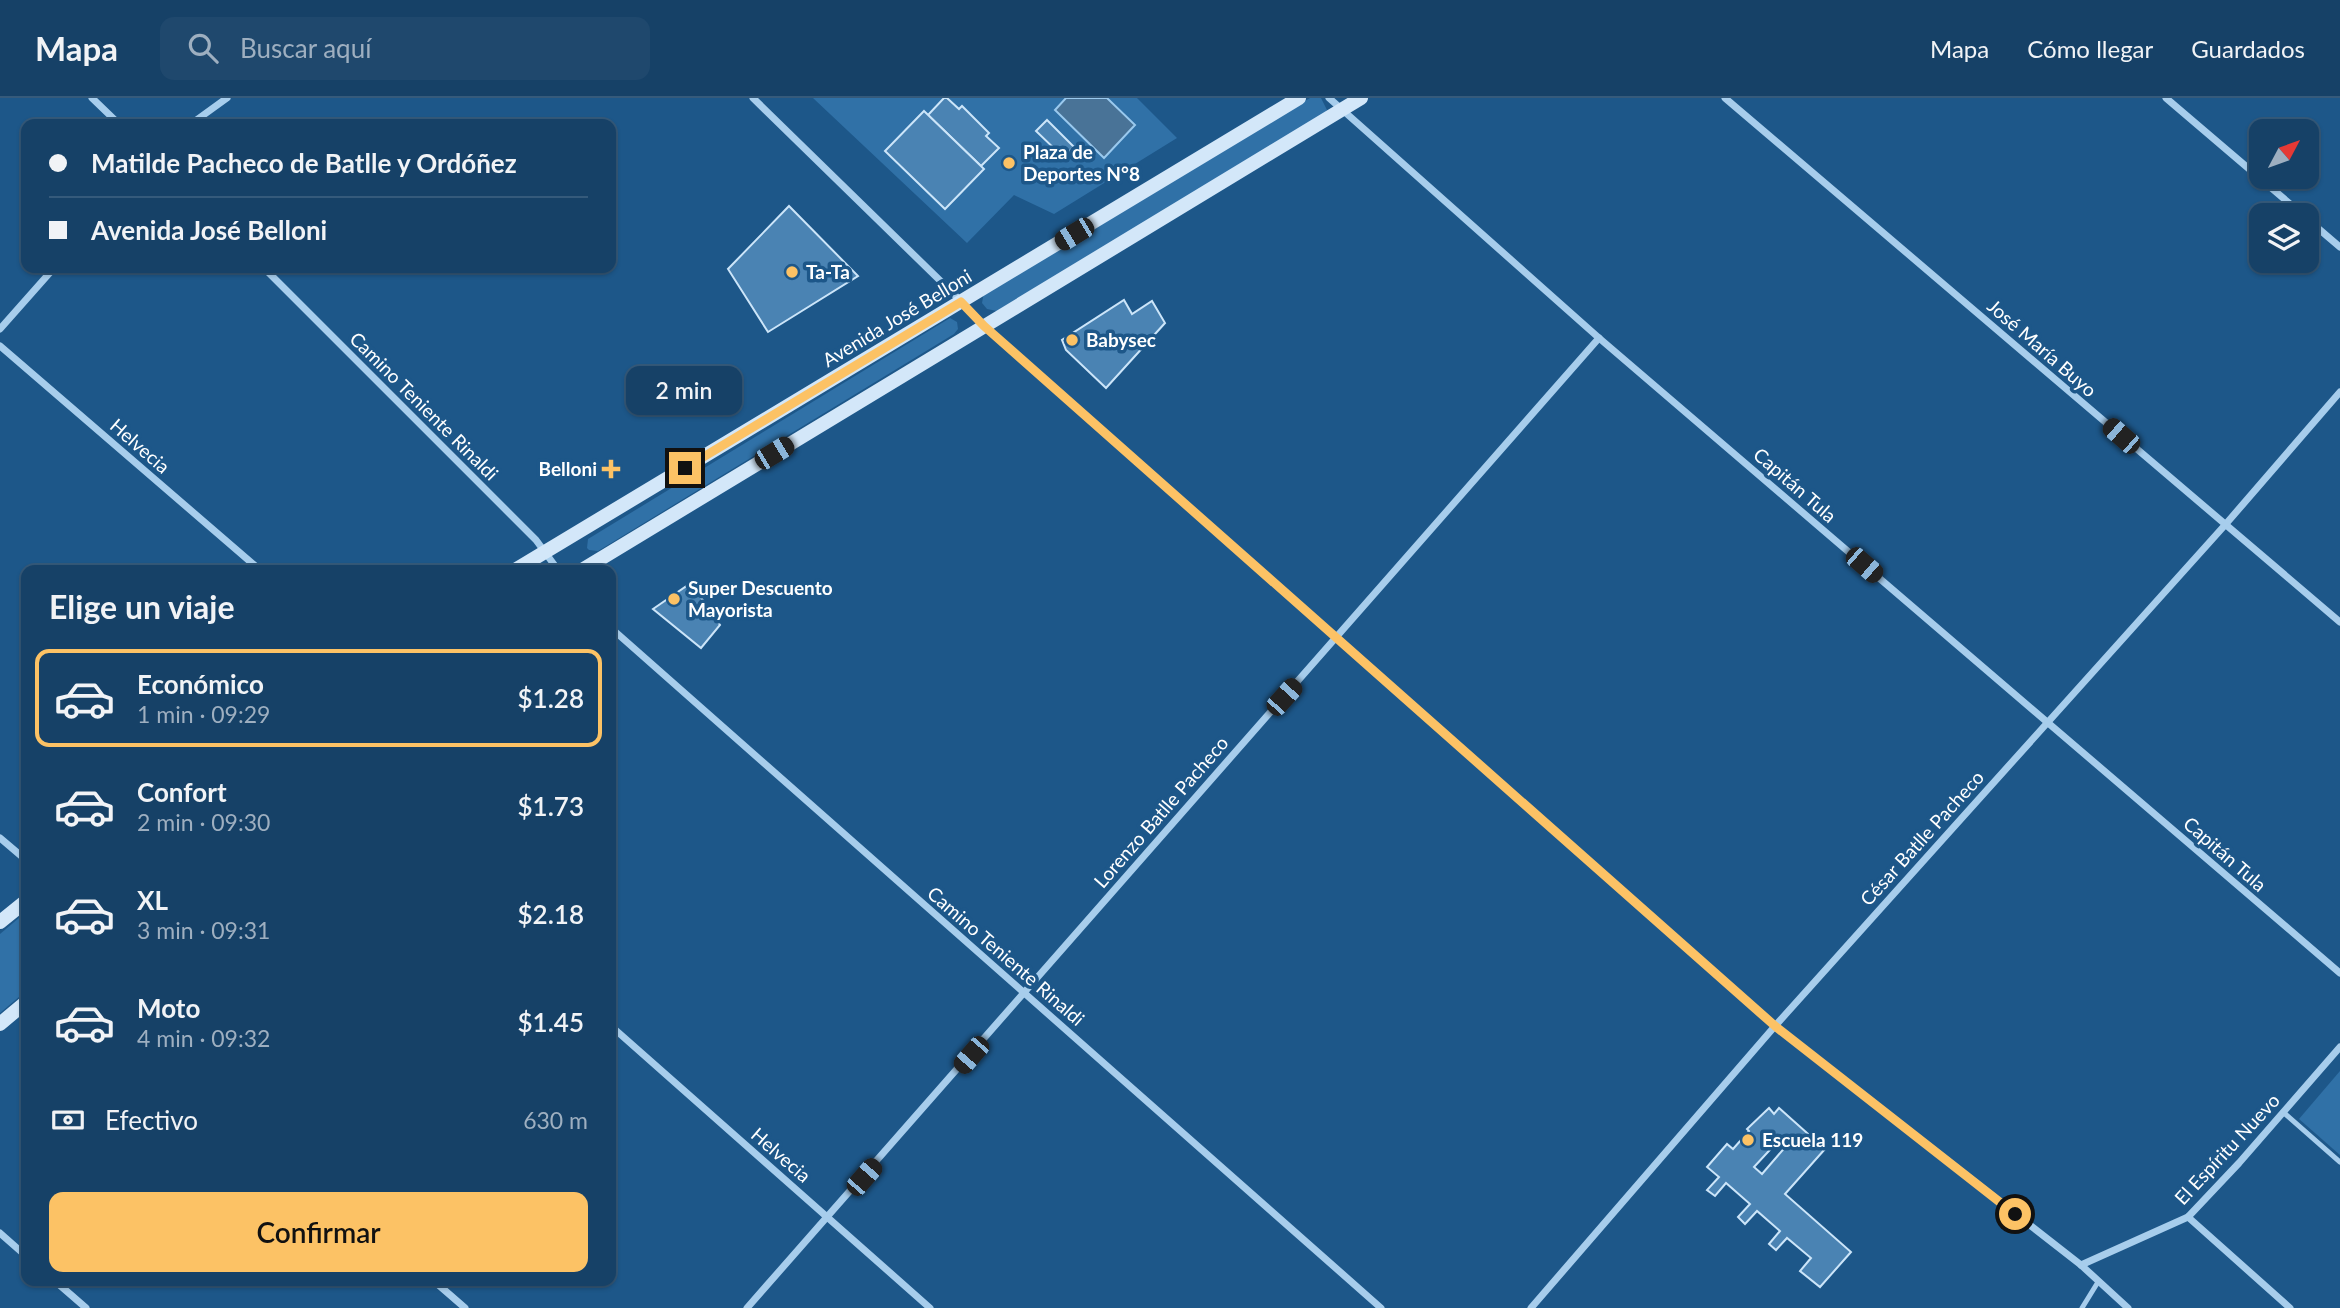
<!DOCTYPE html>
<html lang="es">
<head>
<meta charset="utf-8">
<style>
  :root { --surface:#164167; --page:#1f486d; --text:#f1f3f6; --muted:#9eafc0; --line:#355a7b; --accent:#fcc265 }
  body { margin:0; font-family:Lato,sans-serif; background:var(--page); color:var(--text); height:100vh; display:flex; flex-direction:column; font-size:26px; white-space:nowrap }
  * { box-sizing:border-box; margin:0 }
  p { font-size:23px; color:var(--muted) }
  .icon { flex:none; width:38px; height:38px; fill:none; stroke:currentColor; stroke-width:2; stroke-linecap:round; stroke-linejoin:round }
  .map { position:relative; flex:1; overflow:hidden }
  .panel { position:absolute; left:21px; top:467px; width:595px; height:721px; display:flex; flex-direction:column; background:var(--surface); border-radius:14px; box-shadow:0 2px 5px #0004,0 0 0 2px var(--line) }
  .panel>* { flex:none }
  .top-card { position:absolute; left:21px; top:21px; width:595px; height:154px; border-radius:14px; box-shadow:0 2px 5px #0004,0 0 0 2px var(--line); display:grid; align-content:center; height:154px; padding:0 28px; background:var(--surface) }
  .needle { width:46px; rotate:49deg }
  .tools { position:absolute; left:2249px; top:21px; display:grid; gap:14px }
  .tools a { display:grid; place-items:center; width:70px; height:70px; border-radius:14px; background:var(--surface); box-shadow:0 2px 5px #0004,0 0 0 2px var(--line); font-size:35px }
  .end { position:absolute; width:32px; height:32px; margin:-16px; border:9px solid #fcc265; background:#111; box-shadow:0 0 0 4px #111 }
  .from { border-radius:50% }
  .bubble { position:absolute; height:49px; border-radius:14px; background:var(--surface); box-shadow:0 2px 5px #0004,0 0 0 2px var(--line); font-size:23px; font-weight:600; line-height:49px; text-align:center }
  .car { position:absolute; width:21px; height:42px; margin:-21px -10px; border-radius:9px; box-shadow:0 0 5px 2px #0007; background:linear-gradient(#222 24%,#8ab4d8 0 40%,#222 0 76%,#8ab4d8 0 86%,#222 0) }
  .top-card b { display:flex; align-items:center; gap:24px; height:66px; font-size:26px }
  .top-card b+b { border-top:2px solid var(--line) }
  .top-card i { width:18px; height:18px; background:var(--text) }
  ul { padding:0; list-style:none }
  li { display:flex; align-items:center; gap:21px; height:98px; margin:0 14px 10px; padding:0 14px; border:4px solid transparent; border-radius:14px }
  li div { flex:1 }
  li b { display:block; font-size:26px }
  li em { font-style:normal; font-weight:600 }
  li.selected { border-color:var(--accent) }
  li>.icon { width:63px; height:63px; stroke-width:1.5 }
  h2 { padding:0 28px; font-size:32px; line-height:84px }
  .pay { display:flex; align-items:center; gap:18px; height:77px; padding:0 28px; font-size:26px }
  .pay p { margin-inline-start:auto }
  .action { display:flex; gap:14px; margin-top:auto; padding:14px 28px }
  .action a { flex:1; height:80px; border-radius:14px; background:var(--accent); color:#111; font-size:28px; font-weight:600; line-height:80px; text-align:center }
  header { display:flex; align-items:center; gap:42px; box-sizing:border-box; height:98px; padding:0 35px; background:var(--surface); border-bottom:2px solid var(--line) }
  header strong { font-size:33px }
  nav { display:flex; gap:38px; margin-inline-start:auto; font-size:24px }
  .search { width:490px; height:63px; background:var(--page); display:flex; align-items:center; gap:18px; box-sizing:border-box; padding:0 24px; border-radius:14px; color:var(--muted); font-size:26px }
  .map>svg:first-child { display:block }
</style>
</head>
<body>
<header>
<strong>Mapa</strong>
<div class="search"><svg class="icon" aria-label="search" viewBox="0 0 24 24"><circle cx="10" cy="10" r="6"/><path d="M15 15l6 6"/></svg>Buscar aquí</div>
<nav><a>Mapa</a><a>Cómo llegar</a><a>Guardados</a></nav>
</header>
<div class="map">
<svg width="2340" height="1210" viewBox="0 0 2340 1210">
  <rect width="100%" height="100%" fill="#1d5789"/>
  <g fill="#3071a7">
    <polygon points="813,0 1137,0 1177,40 1054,116 1014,97 967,145"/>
    <polygon points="1310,0 1321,0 1327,12 1325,15 997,213 987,211 982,205 984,194"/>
    <polygon points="950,220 957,224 958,231 954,236 598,453 589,452 587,450 588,441"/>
    <polygon points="26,814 26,893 0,915 0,836"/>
    <polygon points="2340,973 2340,1057 2299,1021"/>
  </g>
  <polygon fill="#497397" stroke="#9ac9ee" stroke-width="2" points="1066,0 1107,0 1135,27 1104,60 1055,12"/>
  <g fill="#4a83b3" stroke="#cce5f9" stroke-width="2" fill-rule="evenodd">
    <polygon points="944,0 947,0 959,11 962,8 989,35 986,38 999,50 981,68 928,17"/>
    <polygon points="924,13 984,71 945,111 885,53"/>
    <polygon points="1047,22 1074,49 1063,59 1036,33"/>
    <polygon points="789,108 858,178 768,234 728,171"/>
    <polygon points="1124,202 1132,216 1152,203 1165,225 1106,290 1066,252 1062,242"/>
    <polygon points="691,485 720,527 701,550 653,511"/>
    <path d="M1769 1010 1774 1016 1779 1010 1825 1051 1785 1096 1851 1154 1820 1189 1800 1173 1811 1160 1787 1140 1776 1152 1769 1146 1780 1133 1757 1113 1745 1126 1738 1119 1750 1106 1726 1085 1715 1098 1707 1092 1719 1079 1707 1069 1727 1046 1733 1051 1749 1033 1747 1031ZM1780 1041 1787 1047 1762 1076 1754 1069Z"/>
  </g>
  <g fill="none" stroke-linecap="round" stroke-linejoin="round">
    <g stroke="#a7cdec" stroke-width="5">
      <polyline points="2283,1014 2340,1064"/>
      <polyline points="2082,1210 2098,1184"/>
    </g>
    <g stroke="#a7cdec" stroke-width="7">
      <polyline points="92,0 119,26"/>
      <polyline points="753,0 962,204 984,228 1775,928 2081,1167 2128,1210"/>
      <polyline points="1329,0 1599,240 2340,875"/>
      <polyline points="1725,0 2340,524"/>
      <polyline points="2166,0 2303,117"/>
      <polyline points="191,26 227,0"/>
      <polyline points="2306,120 2340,149"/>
      <polyline points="264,170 536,442 558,472"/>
      <polyline points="0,231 54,170"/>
      <polyline points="0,248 260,472"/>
      <polyline points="611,530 1381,1210"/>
      <polyline points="0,740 26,762"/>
      <polyline points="611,928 930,1210"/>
      <polyline points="2188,1119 2290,1210"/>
      <polyline points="0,1135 26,1158"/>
      <polyline points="2081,1167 2188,1119 2239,1065 2340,949"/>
      <polyline points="55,1183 86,1210"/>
      <polyline points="434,1183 465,1210"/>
      <polyline points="747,1210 1599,240"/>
      <polyline points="1531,1210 1775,928 2225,427 2340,294"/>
    </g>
    <g stroke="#d3e7f9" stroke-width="14">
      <polyline points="515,472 1299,0"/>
      <polyline points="582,472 1361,0"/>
      <polyline points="0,824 26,803"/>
      <polyline points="0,926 26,904"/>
    </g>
  </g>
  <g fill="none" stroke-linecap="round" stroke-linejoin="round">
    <polyline stroke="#fcc265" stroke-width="9" points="685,370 961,204 984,228 1775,928 2015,1116"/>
  </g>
  <g fill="#fcc265" stroke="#1d5789" stroke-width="2.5">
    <circle cx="1009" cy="65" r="7"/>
    <circle cx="792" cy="174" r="7"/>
    <circle cx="1072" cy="242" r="7"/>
    <path d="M607.5 360.5h7v7h7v7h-7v7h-7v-7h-7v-7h7z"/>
    <circle cx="674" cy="501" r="7"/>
    <circle cx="1748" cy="1042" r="7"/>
  </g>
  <g text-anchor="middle" stroke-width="7" stroke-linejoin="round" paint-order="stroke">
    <g font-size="19" font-weight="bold" fill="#fff" stroke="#1d5789" text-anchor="start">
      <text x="1023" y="61">Plaza de<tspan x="1023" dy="22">Deportes N°8</tspan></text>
      <text x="806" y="181">Ta-Ta</text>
      <text x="1086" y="249">Babysec</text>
      <text x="597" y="378" text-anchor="end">Belloni</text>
      <text x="688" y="497">Super Descuento<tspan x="688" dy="22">Mayorista</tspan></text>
      <text x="1762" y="1049">Escuela 119</text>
    </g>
    <g font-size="19" fill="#fff" stroke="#1d5789">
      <text transform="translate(897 220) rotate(-31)" y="7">Avenida José Belloni</text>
      <text transform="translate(2042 250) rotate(41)" y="7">José María Buyo</text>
      <text transform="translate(424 308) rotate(45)" y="7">Camino Teniente Rinaldi</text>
      <text transform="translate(140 348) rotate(41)" y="7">Helvecia</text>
      <text transform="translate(1795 387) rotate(41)" y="7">Capitán Tula</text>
      <text transform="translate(1161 714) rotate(-49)" y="7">Lorenzo Batlle Pacheco</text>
      <text transform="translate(1922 740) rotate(-48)" y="7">César Batlle Pacheco</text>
      <text transform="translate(2225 756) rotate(41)" y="7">Capitán Tula</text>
      <text transform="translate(1006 858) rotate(41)" y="7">Camino Teniente Rinaldi</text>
      <text transform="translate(2227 1051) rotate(-47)" y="7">El Espíritu Nuevo</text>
      <text transform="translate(781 1057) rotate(41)" y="7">Helvecia</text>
    </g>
  </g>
</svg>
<div class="tools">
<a><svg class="needle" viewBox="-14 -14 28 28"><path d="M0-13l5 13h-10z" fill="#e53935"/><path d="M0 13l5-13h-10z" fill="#9eafc0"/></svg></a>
<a><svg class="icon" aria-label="layers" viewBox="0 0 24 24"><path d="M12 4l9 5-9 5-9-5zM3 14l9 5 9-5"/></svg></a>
</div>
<i class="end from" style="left:2015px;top:1116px"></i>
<i class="end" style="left:685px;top:370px"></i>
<div class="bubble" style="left:626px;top:268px;width:116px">2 min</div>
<i class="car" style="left:1074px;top:136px;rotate:239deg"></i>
<i class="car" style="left:2121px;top:338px;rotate:311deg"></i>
<i class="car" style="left:774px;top:355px;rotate:59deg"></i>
<i class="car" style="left:1864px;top:467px;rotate:131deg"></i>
<i class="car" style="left:1284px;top:599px;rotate:42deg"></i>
<i class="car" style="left:971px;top:957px;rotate:221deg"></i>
<i class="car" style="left:864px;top:1079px;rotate:41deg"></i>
<div class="top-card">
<b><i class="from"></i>Matilde Pacheco de Batlle y Ordóñez</b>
<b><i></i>Avenida José Belloni</b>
</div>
<section class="panel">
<h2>Elige un viaje</h2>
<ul>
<li class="selected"><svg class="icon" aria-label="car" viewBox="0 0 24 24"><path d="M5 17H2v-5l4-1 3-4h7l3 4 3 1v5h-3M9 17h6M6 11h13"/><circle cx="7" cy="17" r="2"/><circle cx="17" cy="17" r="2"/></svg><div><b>Económico</b><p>1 min · 09:29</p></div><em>$1.28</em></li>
<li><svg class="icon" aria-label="car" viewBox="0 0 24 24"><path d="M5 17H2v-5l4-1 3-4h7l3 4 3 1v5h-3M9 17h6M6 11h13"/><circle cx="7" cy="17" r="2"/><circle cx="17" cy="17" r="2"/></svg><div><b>Confort</b><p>2 min · 09:30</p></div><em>$1.73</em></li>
<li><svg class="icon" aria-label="car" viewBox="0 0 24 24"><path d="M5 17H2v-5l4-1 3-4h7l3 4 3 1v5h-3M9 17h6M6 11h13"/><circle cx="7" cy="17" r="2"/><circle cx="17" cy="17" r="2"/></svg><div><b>XL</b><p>3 min · 09:31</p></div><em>$2.18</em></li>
<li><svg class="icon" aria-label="car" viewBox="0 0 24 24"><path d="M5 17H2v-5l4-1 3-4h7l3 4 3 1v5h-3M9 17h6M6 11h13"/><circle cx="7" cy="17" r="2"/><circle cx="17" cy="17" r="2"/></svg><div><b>Moto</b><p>4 min · 09:32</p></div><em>$1.45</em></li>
</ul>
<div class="pay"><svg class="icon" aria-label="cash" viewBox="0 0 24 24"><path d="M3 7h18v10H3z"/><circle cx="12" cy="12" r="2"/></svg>Efectivo<p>630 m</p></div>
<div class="action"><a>Confirmar</a></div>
</section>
</div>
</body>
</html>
